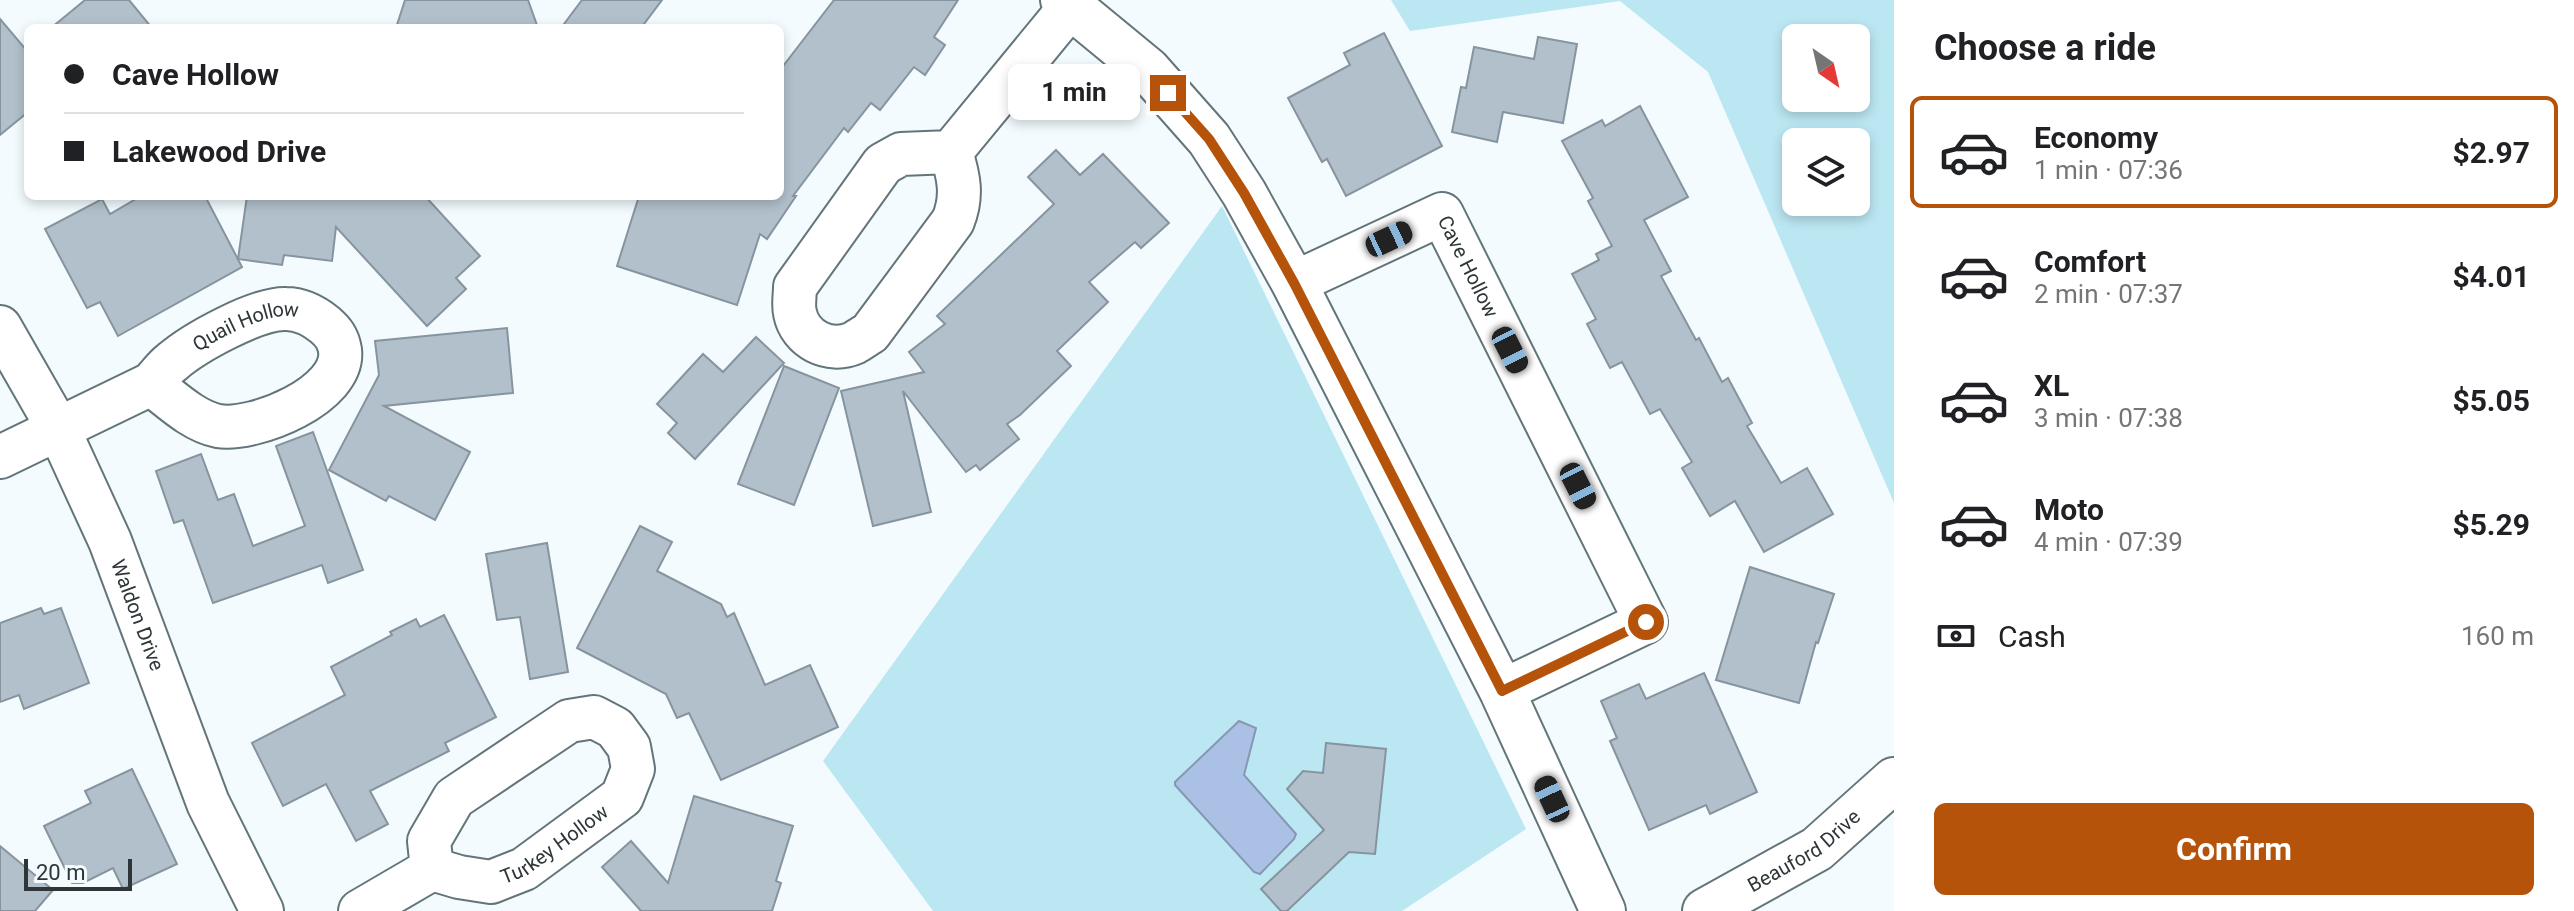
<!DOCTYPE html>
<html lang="en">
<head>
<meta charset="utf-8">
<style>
  :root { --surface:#fff; --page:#f6f6f6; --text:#202124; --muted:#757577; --line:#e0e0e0; --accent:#b45309 }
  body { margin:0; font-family:Roboto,sans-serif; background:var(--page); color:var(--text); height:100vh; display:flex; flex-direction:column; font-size:30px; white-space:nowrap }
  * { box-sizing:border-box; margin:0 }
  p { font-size:26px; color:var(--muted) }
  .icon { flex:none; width:44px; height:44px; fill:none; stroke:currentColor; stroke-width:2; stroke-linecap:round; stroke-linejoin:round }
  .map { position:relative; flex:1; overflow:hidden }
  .side { display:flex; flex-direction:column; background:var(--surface); width:680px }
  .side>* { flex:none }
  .top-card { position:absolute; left:24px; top:24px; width:760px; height:176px; border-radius:12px; box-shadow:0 4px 12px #0003; display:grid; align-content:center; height:176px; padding:0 40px; background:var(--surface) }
  .needle { width:52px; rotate:146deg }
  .fabs { position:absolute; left:1782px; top:24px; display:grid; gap:16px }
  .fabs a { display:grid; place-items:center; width:88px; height:88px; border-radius:12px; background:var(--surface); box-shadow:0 4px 12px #0003; font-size:40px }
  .scale { position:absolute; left:24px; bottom:20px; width:108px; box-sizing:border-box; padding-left:8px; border:4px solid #2e3638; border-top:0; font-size:22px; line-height:28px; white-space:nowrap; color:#2e3638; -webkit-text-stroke:6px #f3fbfe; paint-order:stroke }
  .end { position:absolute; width:36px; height:36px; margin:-18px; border:10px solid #b45309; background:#fff; box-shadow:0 0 0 4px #fff }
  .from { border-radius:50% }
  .bubble { position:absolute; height:56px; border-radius:12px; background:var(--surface); box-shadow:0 4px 12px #0003; font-size:26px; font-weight:700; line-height:56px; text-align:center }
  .car { position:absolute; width:24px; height:48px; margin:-24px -12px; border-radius:10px; box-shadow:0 0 6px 2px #0007; background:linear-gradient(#222 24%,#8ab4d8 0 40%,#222 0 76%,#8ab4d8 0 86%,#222 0) }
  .top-card b { display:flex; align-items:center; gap:28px; height:76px; font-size:30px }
  .top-card b+b { border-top:2px solid var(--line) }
  .top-card i { width:20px; height:20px; background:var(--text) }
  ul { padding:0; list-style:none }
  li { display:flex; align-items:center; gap:24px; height:112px; margin:0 16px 12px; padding:0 24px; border:4px solid transparent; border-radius:12px }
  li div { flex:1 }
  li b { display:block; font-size:30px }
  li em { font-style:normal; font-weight:700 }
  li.selected { border-color:var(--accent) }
  li>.icon { width:72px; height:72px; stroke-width:1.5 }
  h2 { padding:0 40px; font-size:36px; line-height:96px }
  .pay { display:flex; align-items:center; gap:20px; height:88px; padding:0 40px; font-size:30px }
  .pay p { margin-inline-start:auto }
  .primary-button { display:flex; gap:16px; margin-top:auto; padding:16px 40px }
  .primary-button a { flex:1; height:92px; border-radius:12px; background:var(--accent); color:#fff; font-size:32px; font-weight:700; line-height:92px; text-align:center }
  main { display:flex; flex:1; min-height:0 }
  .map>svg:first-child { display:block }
</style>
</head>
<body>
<main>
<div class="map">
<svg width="1894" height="911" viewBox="0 0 1894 911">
  <rect width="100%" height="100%" fill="#f3fbfe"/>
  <g fill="#bbe7f2" fill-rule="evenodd">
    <path d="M1391 0H1894V503L1708 72 1620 1 1410 31ZM1796 38H1856V98H1796ZM1796 142H1856V202H1796Z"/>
    <polygon points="1222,206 1526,829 1402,911 933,911 823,761"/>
  </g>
  <polygon fill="#abc0e5" stroke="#8697b1" stroke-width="2" points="1239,721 1256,728 1244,775 1296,834 1294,839 1260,874 1254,872 1175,785 1175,782"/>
  <g fill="#b1c0cb" stroke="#85949e" stroke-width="2">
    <polygon points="85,0 129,0 152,28 51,28"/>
    <polygon points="405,0 528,0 538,28 396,28"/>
    <polygon points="582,0 662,0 641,28 561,28"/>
    <polygon points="834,0 958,0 934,37 945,45 925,75 914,67 880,110 871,103 848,132 844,128 793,196 796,196 767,239 760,234 737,305 617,266 639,196 780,196 780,70"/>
    <polygon points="0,19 28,52 28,112 0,135"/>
    <polygon points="1384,33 1442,146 1346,196 1327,159 1322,162 1288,98 1350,65 1344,53"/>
    <polygon points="1538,37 1577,44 1563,123 1503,112 1497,142 1452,132 1461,87 1466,88 1474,47 1534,59"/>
    <polygon points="1640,106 1688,197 1644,220 1671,271 1661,276 1696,340 1699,338 1722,382 1728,378 1752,423 1747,426 1781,483 1807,468 1833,514 1764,552 1735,501 1710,516 1682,468 1692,462 1660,409 1650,414 1622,362 1610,368 1587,324 1596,319 1572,274 1599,260 1596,254 1612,246 1588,201 1593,198 1562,141 1602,120 1605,126"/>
    <polygon points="1056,150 1080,175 1103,154 1169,223 1141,248 1135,242 1089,282 1108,302 1057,351 1071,366 1020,415 1007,424 1019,439 980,470 976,465 966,472 903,391 931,512 873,526 841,391 924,372 909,352 945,324 937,316 1054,204 1028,177"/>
    <polygon points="141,196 205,196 242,267 118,336 100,302 87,308 45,229 102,199 110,214"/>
    <polygon points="247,196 425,196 480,256 456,278 466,289 427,326 336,227 332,261 284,255 282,265 238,259"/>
    <polygon points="507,328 513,393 384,406 470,452 435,520 389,496 386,501 329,470 379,375 375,341"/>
    <polygon points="756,337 784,363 695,459 668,433 677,423 657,404 703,354 723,372"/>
    <polygon points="784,366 839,388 794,505 738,484"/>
    <polygon points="313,432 363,570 328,583 322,565 213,603 183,520 174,523 156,471 201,454 218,500 234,494 253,546 305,526 276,446"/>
    <polygon points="640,526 672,542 657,571 721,604 727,617 734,613 765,685 810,665 838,727 721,780 689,713 677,718 666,694 577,648"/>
    <polygon points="547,543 568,672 530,679 520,617 497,620 486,554"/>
    <polygon points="1750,567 1834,594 1818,643 1816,642 1799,703 1716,680"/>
    <polygon points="41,608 44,614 61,608 89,683 24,709 19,695 0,702 0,623"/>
    <polygon points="444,615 496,717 445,743 449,751 370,791 388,824 356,841 326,784 283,806 252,743 345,695 331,667 392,635 390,632 416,619 420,627"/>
    <polygon points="1704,673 1757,792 1710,814 1706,805 1649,830 1610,741 1617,738 1601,701 1639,684 1646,699"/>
    <polygon points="1326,743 1386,749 1375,854 1349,852 1287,911 1281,911 1261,889 1324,830 1287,789 1303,771 1323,773"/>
    <polygon points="132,769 177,864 123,889 113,868 83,883 72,883 44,826 91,803 85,791"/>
    <polygon points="694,796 793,826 776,881 781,883 772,911 641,911 602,867 631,841 668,883"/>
    <polygon points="0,846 53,890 35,911 0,911"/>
  </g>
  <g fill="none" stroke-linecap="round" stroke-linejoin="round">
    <defs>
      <g id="street">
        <path d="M951 152C959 177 963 196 953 221L870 333C865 336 859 340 854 343 829 354 800 339 795 313 793 305 795 295 795 287L883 164 901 154 951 152 1071 6"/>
        <path id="s1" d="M1294 283 1442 214 1646 622 1502 691"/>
        <path id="s2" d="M0 327 59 430 110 541 208 803 262 911"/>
        <path id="s3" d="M0 457 151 384C158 377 164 368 172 362 194 343 257 308 286 309 301 309 314 316 325 325 333 332 338 338 340 350 346 395 254 432 218 426 193 421 171 399 151 384"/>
        <path id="s4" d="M360 911 432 869 459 877 491 882 524 869 622 797 633 769 629 747 615 728 594 717 569 721 454 798 429 841 432 869"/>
      </g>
      <g id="secondary">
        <polyline points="1063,0 1148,70 1209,139 1244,193 1294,283 1502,691 1603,911"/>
        <path id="s5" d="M1705 911 1817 849 1894 780"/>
      </g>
    </defs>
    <use href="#street" stroke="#63757a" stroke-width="46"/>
    <use href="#secondary" stroke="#63757a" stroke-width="48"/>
    <use href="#street" stroke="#fff" stroke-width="42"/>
    <use href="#secondary" stroke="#fff" stroke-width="44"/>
  </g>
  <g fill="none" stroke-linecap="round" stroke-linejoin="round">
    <polyline stroke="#b45309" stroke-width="10" points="1168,93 1209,139 1244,193 1294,283 1502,691 1646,622"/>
  </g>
  <g text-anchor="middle" stroke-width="6" stroke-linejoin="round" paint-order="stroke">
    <g font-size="20" fill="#2e3638" stroke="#f3fbfe">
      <text dy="7" stroke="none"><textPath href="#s1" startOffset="222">Cave Hollow</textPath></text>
      <text dy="7" stroke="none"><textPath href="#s3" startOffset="282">Quail Hollow</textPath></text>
      <text dy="7" stroke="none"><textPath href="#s2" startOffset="320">Waldon Drive</textPath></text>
      <text dy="7" stroke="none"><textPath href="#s4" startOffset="218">Turkey Hollow</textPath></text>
      <text dy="7" stroke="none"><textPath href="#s5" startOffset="116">Beauford Drive</textPath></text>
    </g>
  </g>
</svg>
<div class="fabs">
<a><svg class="needle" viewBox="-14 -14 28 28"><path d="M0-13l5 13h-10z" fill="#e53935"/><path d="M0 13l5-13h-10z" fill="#757577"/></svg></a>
<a><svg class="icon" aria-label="layers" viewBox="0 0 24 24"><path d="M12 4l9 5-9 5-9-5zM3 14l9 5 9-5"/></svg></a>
</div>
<div class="scale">20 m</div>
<i class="end from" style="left:1646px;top:622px"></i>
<i class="end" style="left:1168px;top:93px"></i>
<div class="bubble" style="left:1008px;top:64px;width:132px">1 min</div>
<i class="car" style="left:1389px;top:239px;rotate:65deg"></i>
<i class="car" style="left:1510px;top:350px;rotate:153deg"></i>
<i class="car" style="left:1578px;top:486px;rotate:153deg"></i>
<i class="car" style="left:1552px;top:799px;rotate:335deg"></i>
<div class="top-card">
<b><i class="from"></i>Cave Hollow</b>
<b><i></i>Lakewood Drive</b>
</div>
</div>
<section class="side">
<h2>Choose a ride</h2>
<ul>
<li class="selected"><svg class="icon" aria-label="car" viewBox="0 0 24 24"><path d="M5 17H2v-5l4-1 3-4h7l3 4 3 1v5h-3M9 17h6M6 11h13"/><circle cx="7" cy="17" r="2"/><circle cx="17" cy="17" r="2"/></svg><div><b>Economy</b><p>1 min · 07:36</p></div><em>$2.97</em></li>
<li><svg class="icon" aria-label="car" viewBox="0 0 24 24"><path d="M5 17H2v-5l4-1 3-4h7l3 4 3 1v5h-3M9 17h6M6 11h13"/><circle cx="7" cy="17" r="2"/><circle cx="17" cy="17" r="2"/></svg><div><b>Comfort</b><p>2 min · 07:37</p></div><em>$4.01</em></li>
<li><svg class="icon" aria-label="car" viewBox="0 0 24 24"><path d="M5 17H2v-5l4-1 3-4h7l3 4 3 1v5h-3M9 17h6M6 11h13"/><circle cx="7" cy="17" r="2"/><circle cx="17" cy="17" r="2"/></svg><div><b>XL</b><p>3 min · 07:38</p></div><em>$5.05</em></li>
<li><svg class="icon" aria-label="car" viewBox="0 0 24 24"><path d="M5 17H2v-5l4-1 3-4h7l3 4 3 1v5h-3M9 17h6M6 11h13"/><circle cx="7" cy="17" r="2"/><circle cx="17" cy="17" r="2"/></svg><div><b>Moto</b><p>4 min · 07:39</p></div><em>$5.29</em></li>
</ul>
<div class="pay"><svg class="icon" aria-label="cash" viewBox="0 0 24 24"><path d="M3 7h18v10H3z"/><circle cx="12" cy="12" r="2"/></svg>Cash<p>160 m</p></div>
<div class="primary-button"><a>Confirm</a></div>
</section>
</main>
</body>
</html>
